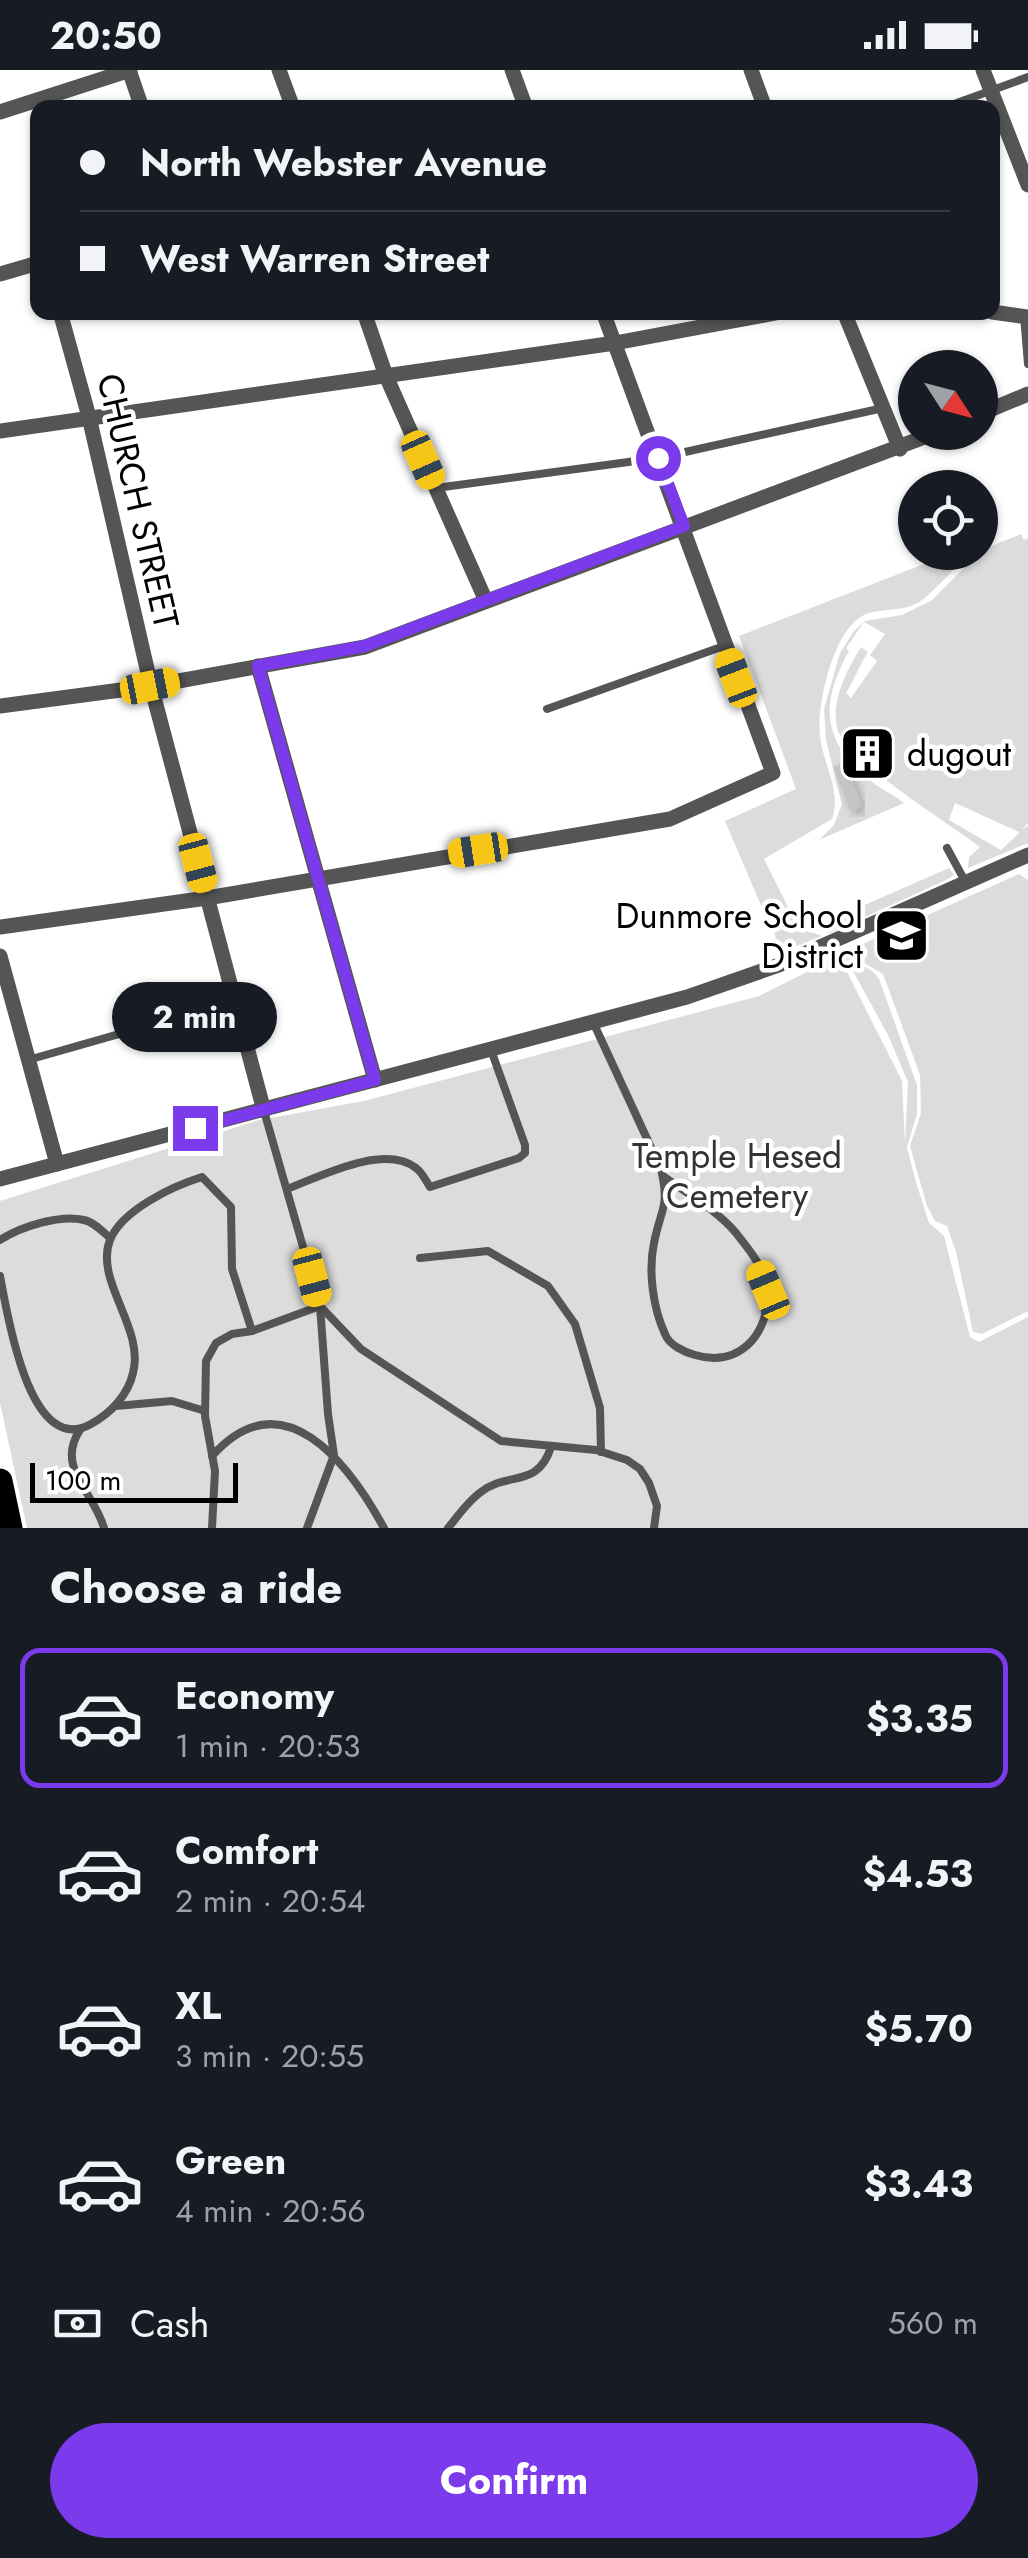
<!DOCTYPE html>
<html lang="en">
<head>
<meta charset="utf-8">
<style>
  :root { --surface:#171b24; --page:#242831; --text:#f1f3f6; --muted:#9ea1a6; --line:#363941; --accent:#7c3aed }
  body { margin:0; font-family:Jost,sans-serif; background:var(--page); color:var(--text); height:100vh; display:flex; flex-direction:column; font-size:38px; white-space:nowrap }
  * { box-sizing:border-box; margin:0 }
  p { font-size:32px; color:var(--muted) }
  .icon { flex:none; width:55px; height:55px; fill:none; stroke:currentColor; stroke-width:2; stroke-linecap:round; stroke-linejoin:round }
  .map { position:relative; height:1458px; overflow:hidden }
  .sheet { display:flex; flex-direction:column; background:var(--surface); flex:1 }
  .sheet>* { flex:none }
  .hud { position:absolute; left:30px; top:30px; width:970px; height:220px; border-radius:20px; box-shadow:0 2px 8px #0004; display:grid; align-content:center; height:220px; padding:0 50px; background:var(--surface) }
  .needle { width:65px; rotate:126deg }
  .buttons { position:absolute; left:898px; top:280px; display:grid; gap:20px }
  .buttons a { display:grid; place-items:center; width:100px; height:100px; border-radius:50%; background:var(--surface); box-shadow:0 2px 8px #0004; font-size:50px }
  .scale { position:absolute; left:30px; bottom:25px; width:208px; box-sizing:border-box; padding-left:10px; border:5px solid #000; border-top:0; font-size:28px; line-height:35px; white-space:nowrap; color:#000; -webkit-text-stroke:8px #fff; paint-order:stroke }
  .end { position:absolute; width:45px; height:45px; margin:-22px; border:12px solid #7c3aed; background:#fff; box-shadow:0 0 0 5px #fff }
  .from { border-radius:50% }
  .bubble { position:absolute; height:70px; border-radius:35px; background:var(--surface); box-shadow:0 2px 8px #0004; font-size:32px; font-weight:700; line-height:70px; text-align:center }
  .car { position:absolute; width:30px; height:60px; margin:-30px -15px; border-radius:12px; box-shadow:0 0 8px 2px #0007; background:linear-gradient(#f5c518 24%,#345 0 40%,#f5c518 0 76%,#345 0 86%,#f5c518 0) }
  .hud b { display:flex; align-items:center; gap:35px; height:95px; font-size:38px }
  .hud b+b { border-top:2px solid var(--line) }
  .hud i { width:25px; height:25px; background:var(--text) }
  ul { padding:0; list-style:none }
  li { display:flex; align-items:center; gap:30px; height:140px; margin:0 20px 15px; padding:0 30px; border:5px solid transparent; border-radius:20px }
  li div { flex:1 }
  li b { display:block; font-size:38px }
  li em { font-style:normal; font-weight:700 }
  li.selected { border-color:var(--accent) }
  li>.icon { width:90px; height:90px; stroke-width:1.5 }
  h2 { padding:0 50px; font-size:45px; line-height:120px }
  .pay { display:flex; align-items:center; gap:25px; height:110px; padding:0 50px; font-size:38px }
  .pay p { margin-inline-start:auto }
  .cta { display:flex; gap:20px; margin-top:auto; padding:20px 50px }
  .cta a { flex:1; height:115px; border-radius:60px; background:var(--accent); color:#fff; font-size:40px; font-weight:700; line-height:115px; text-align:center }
  .status { display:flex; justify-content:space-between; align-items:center; height:70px; padding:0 50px; background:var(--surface); direction:ltr }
  .status svg { height:28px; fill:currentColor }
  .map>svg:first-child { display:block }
</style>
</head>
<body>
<div class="status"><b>20:50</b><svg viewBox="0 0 49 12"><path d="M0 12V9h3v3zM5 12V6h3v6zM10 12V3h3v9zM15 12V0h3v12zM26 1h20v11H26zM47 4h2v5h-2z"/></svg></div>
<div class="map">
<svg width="1028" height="1458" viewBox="0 0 1028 1458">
  <defs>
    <filter id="shadow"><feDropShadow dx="4.5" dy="4.5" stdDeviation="5" flood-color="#0004"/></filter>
  </defs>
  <rect width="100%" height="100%" fill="#fff"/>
  <g fill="#dcdcdc" fill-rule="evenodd">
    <path d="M1021 464 1024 470 1028 468V753L1022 759 1028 756V773L968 798 969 787 980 777C950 754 844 689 837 658 831 630 847 600 861 577L868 582C859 596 855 609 846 623L851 628 877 591 870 585 885 564 864 552 846 578 849 581C819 635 822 672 872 712 882 720 895 725 904 733L819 770 834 755 842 734 826 670 824 639 840 583 854 561 865 551 902 545 932 530 974 488 989 477ZM955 733 1019 762V763L1001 780 949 750Z"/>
    <path d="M955 482 973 483C954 496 940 516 922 530 904 544 881 536 862 546 833 562 816 636 820 666 823 695 842 721 832 749L764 789 800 861 804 859 822 866 779 883 773 856 781 851 775 836 763 840 725 751 796 719 739 566Z"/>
    <polygon points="949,798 954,805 948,809 830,863 810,859"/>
    <polygon points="1019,804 1028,810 1028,1241 982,1264 973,1262 956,1182 947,1156 935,1151 927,1136 910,1076 921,1043 920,1005 883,904 862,892 856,877"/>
    <path d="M851 880C860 901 870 894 879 909L917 1015V1044L907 1077 915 1109 929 1153 944 1166 970 1267 979 1272 1028 1247V1458H27L0 1333V1131L259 1050 364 1031 759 926 839 886 902 1011 905 1073 908 1012 888 965 843 883Z"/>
  </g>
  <polygon fill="#c4c4c4" filter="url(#shadow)" points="845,692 862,736 851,742 833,697"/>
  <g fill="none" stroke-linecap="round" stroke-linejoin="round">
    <g stroke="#555" stroke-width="8">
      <polyline points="943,38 1028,7"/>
      <polyline points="1024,246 1028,294"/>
      <polyline points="436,418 658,388 883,338"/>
      <polyline points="547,639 724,576"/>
      <polyline points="947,778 966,813"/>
      <path d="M593 952 661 1099C670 1138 661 1137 654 1173 648 1201 653 1238 665 1264 669 1275 684 1282 695 1285 738 1298 768 1266 768 1223 768 1202 748 1178 736 1163 717 1140 686 1123 663 1106"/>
      <polyline points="28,990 235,931"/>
      <polyline points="264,1041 320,1236 328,1344 334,1385 307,1458"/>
      <path d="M287 1119C319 1107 384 1073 416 1098 422 1102 426 1111 430 1117L519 1088 525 1083V1075L491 980"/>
      <path d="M0 1170C20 1157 60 1144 84 1150 94 1152 103 1162 110 1168"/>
      <polyline points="420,1188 488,1181 548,1216 575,1254 600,1338 601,1382"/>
      <path d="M0 1206C7 1242 29 1389 91 1354 111 1343 128 1325 133 1303 145 1258 94 1211 110 1170 122 1140 173 1116 202 1107L231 1137 232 1199 252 1261"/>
      <polyline points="116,1336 172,1331 205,1341"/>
      <path d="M80 1360C55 1397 94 1422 104 1458"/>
      <path d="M212 1386C283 1306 349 1394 384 1458"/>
      <polyline points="212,1458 215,1401 205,1346 206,1291 216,1273 232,1264 252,1261 320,1236 361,1279 501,1371 596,1380 627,1390 640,1399 649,1413 657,1436 654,1458"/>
      <path d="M448 1458C458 1446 468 1431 481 1422 507 1401 538 1419 551 1377"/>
    </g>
    <g stroke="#555" stroke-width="15">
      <polyline points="129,0 142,38"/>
      <polyline points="279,0 293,38"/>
      <polyline points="512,0 526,38"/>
      <polyline points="751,0 765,38"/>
      <polyline points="983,0 1028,115"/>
      <polyline points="0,42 130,0"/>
      <polyline points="0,204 38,193"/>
      <polyline points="60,242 89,347 151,616 264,1041"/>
      <polyline points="364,242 386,306 486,531"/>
      <polyline points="844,242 900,379"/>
      <polyline points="992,242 1028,247"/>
      <polyline points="980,344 1028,324"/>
      <polyline points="0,361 615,273 781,242"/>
      <polyline points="258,596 375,1010"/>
      <polyline points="0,636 151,616 365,577 938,362"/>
      <polyline points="0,857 207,828 670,749 773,703 603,242"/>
      <polyline points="0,886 57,1094"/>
      <polyline points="0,1109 687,927 779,895 1028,785"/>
    </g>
    <polyline stroke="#000" stroke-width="25" points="0,1411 10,1458"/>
  </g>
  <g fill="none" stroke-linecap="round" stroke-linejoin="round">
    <polyline stroke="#7c3aed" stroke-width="12" points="195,1058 375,1010 258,596 365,576 684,456 658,388"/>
  </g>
  <defs>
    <symbol id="building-square" viewBox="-11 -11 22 22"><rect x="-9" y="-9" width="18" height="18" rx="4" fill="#000" stroke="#fff"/><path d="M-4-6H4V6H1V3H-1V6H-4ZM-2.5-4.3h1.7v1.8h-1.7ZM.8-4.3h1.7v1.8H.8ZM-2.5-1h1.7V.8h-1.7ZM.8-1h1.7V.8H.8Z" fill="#fff"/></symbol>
    <symbol id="school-square" viewBox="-11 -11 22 22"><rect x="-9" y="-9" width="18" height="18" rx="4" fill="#000" stroke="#fff"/><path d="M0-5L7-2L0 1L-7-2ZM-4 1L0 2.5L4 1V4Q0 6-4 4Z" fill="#fff"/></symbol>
  </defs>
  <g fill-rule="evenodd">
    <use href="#building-square" x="836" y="652" width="63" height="63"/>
    <use href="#school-square" x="870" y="834" width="63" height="63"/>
  </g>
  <g text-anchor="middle" stroke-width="9" stroke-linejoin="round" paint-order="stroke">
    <g font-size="35" fill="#000" stroke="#fff">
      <text transform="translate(138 431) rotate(77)" y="12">CHURCH STREET</text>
    </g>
    <g font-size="35" fill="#000" stroke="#fff" text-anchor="start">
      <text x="907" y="696">dugout</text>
      <text x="863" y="858" text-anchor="end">Dunmore School<tspan x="863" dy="40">District</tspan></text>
    </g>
    <g font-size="35" fill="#333" stroke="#fff">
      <text x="737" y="1098">Temple Hesed<tspan x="737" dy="40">Cemetery</tspan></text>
    </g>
  </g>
</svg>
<div class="buttons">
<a><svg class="needle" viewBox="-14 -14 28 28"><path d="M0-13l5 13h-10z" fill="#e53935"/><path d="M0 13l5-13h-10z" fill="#9ea1a6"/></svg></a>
<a><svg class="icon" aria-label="locate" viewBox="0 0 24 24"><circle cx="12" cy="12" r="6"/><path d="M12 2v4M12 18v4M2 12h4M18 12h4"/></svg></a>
</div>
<div class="scale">100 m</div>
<i class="end from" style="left:658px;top:388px"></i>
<i class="end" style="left:195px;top:1058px"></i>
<div class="bubble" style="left:112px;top:912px;width:165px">2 min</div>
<i class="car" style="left:423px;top:390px;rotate:156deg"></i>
<i class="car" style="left:736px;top:608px;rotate:339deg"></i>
<i class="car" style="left:150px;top:616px;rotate:79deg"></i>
<i class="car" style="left:478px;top:780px;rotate:261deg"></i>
<i class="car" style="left:198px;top:793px;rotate:165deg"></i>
<i class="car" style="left:312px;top:1207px;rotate:165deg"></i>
<i class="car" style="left:768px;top:1220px;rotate:337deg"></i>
<div class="hud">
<b><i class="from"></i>North Webster Avenue</b>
<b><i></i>West Warren Street</b>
</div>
</div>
<section class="sheet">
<h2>Choose a ride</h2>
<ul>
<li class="selected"><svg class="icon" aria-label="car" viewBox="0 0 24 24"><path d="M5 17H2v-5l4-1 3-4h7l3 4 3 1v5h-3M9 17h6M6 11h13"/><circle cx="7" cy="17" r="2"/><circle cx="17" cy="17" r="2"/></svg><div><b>Economy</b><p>1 min · 20:53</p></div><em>$3.35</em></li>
<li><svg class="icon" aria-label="car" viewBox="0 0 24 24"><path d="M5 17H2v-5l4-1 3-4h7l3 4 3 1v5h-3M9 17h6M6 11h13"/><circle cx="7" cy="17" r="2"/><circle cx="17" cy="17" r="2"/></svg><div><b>Comfort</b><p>2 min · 20:54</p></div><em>$4.53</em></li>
<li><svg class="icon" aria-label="car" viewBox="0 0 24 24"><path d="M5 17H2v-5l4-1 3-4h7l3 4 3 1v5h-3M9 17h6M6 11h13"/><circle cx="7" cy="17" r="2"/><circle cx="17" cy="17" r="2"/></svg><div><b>XL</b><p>3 min · 20:55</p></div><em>$5.70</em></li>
<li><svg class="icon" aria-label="car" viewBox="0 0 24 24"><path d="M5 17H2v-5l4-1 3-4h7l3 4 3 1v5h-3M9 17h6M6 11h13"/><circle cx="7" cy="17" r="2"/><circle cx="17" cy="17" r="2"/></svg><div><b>Green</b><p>4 min · 20:56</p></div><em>$3.43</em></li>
</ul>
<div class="pay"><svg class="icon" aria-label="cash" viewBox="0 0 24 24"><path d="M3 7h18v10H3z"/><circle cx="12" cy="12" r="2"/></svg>Cash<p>560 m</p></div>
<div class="cta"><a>Confirm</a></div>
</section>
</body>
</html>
